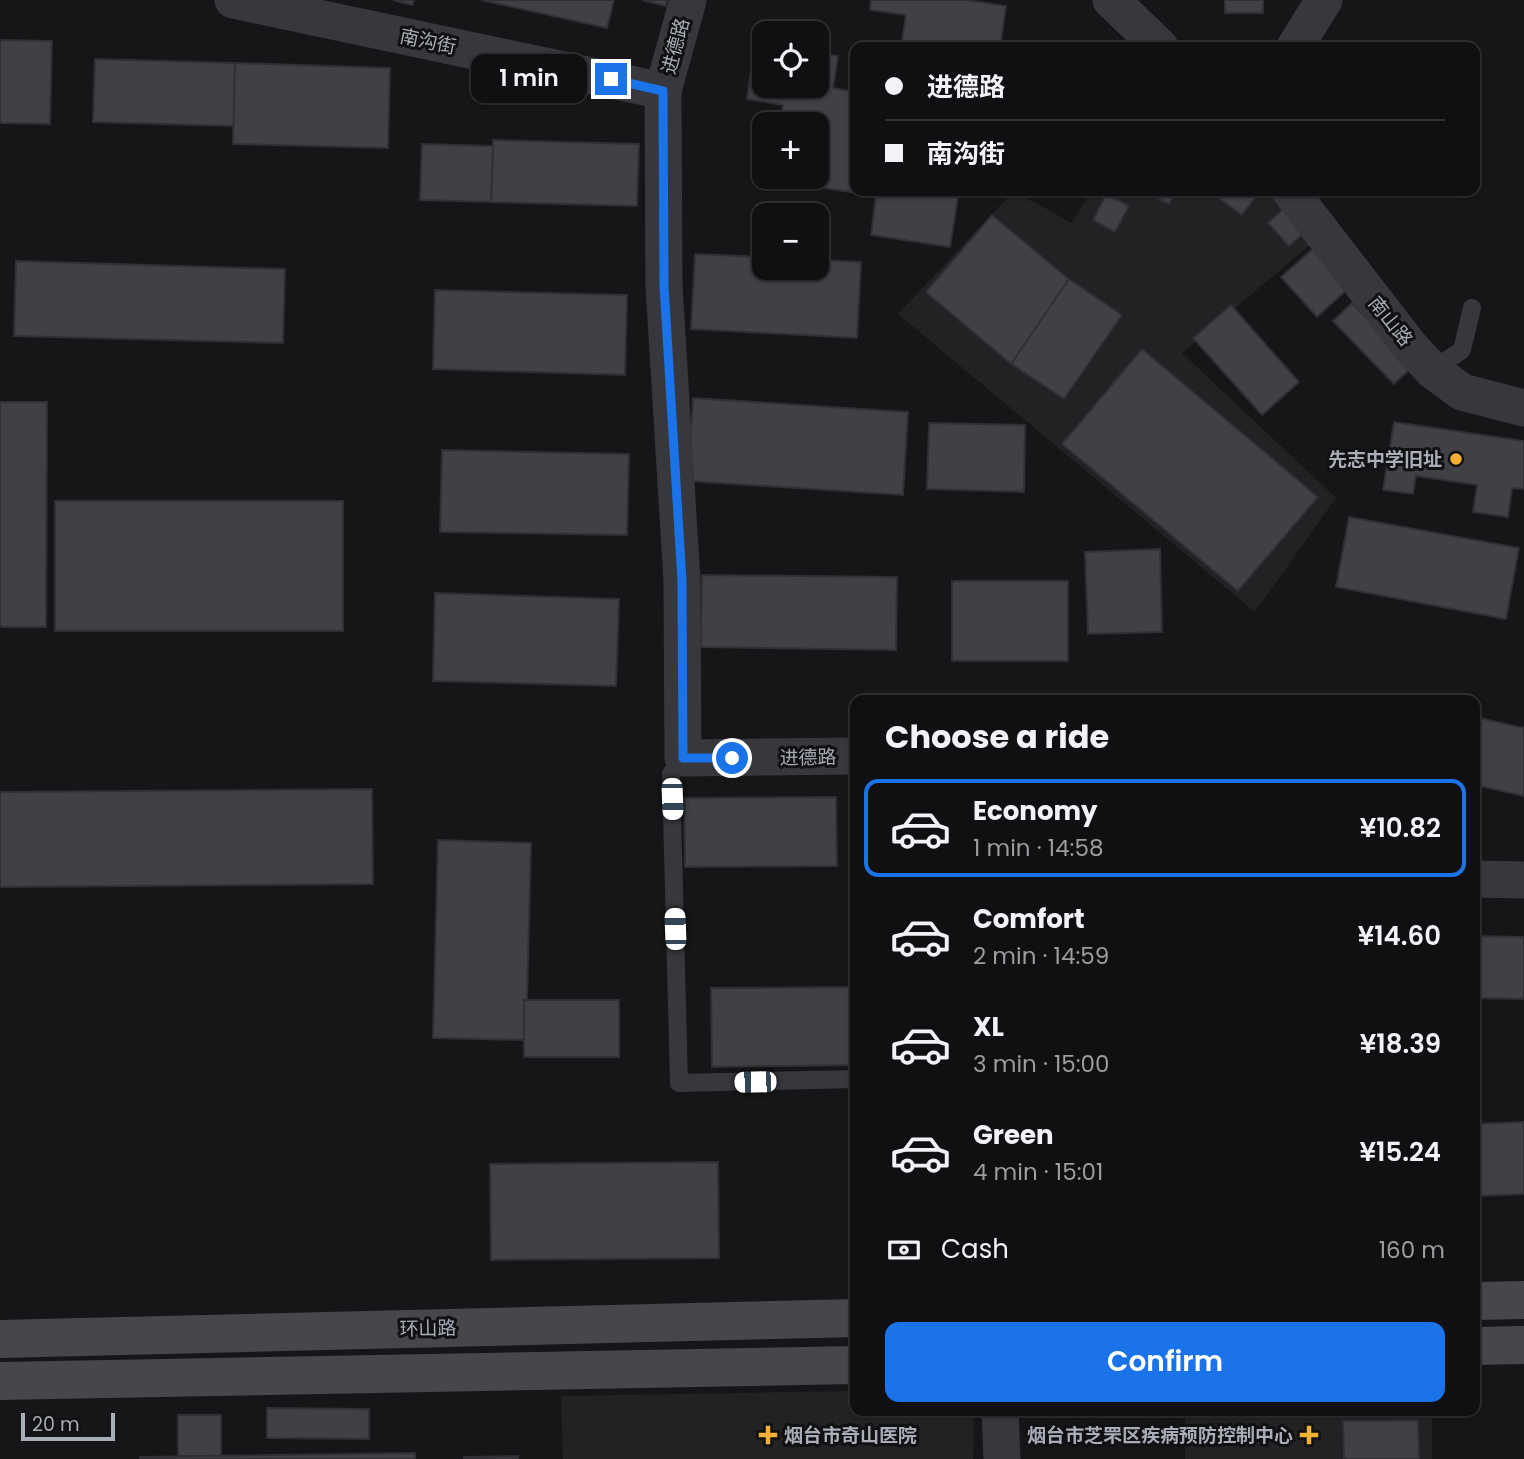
<!DOCTYPE html>
<html lang="en">
<head>
<meta charset="utf-8">
<style>
  :root { --surface:#101012; --page:#1e1e20; --text:#f1f3f6; --muted:#9c9d9f; --line:#303032; --accent:#1a73e8 }
  body { margin:0; font-family:Poppins,"Noto Sans SC",sans-serif; background:var(--page); color:var(--text); height:100vh; display:flex; flex-direction:column; font-size:26px; white-space:nowrap }
  * { box-sizing:border-box; margin:0 }
  p { font-size:23px; color:var(--muted) }
  .icon { flex:none; width:38px; height:38px; fill:none; stroke:currentColor; stroke-width:2; stroke-linecap:round; stroke-linejoin:round }
  .map { position:relative; flex:1; overflow:hidden }
  .details { position:absolute; left:850px; top:695px; width:630px; height:721px; display:flex; flex-direction:column; background:var(--surface); border-radius:14px; box-shadow:0 2px 5px #0004,0 0 0 2px var(--line) }
  .details>* { flex:none }
  .guide { position:absolute; left:850px; top:42px; width:630px; height:154px; border-radius:14px; box-shadow:0 2px 5px #0004,0 0 0 2px var(--line); display:grid; align-content:center; height:154px; padding:0 35px; background:var(--surface) }
  .buttons { position:absolute; left:752px; top:21px; display:grid; gap:14px }
  .buttons a { display:grid; place-items:center; width:77px; height:77px; border-radius:14px; background:var(--surface); box-shadow:0 2px 5px #0004,0 0 0 2px var(--line); font-size:35px }
  .scale { position:absolute; left:21px; bottom:18px; width:94px; box-sizing:border-box; padding-left:7px; border:4px solid #a8adb8; border-top:0; font-size:19px; line-height:24px; white-space:nowrap; color:#a8adb8; -webkit-text-stroke:5px #111113; paint-order:stroke }
  .end { position:absolute; width:32px; height:32px; margin:-16px; border:9px solid #1a73e8; background:#fff; box-shadow:0 0 0 4px #fff }
  .from { border-radius:50% }
  .bubble { position:absolute; height:49px; border-radius:14px; background:var(--surface); box-shadow:0 2px 5px #0004,0 0 0 2px var(--line); font-size:23px; font-weight:600; line-height:49px; text-align:center }
  .car { position:absolute; width:21px; height:42px; margin:-21px -10px; border-radius:9px; box-shadow:0 0 5px 2px #0007; background:linear-gradient(#fff 24%,#345 0 40%,#fff 0 76%,#345 0 86%,#fff 0) }
  .guide b { display:flex; align-items:center; gap:24px; height:66px; font-size:26px }
  .guide b+b { border-top:2px solid var(--line) }
  .guide i { width:18px; height:18px; background:var(--text) }
  ul { padding:0; list-style:none }
  li { display:flex; align-items:center; gap:21px; height:98px; margin:0 14px 10px; padding:0 21px; border:4px solid transparent; border-radius:14px }
  li div { flex:1 }
  li b { display:block; font-size:26px }
  li em { font-style:normal; font-weight:600 }
  li.on { border-color:var(--accent) }
  li>.icon { width:63px; height:63px; stroke-width:1.5 }
  h2 { padding:0 35px; font-size:32px; line-height:84px }
  .pay { display:flex; align-items:center; gap:18px; height:77px; padding:0 35px; font-size:26px }
  .pay p { margin-inline-start:auto }
  .button { display:flex; gap:14px; margin-top:auto; padding:14px 35px }
  .button a { flex:1; height:80px; border-radius:14px; background:var(--accent); color:#fff; font-size:28px; font-weight:600; line-height:80px; text-align:center }
  .map>svg:first-child { display:block }
</style>
</head>
<body>
<div class="map">
<svg width="1524" height="1459" viewBox="0 0 1524 1459">
  <rect width="100%" height="100%" fill="#161618"/>
  <g fill="#222225">
    <polygon points="1014,191 1072,223 1091,191 1277,191 1317,239 1182,353 1336,498 1255,612 898,314"/>
    <polygon points="856,1391 856,1410 974,1411 973,1459 563,1459 561,1396"/>
    <rect x="1185" y="1411" width="247" height="48"/>
  </g>
  <g fill="#404145" stroke="#303034" stroke-width="2">
    <polygon points="393,0 414,0 412,5"/>
    <polygon points="481,0 614,0 607,28"/>
    <polygon points="642,0 667,0 666,6"/>
    <polygon points="871,0 967,0 1006,6 1001,41 1044,47 901,47 906,15 870,10"/>
    <rect x="1225" y="0" width="38" height="13"/>
    <rect x="1225" y="0" width="38" height="13"/>
    <polygon points="0,40 52,41 50,124 0,123"/>
    <polygon points="755,43 765,45 765,86 817,86 817,53 838,56 833,88 856,92 856,191 959,191 950,247 871,235 876,196 824,188 830,146 817,144 817,124 780,124 783,105 747,99"/>
    <polygon points="95,59 235,63 234,126 93,122"/>
    <polygon points="235,63 390,68 388,148 233,144"/>
    <polygon points="493,140 639,144 637,206 491,202"/>
    <polygon points="422,144 493,146 491,202 420,200"/>
    <polygon points="1143,191 1176,191 1169,204"/>
    <polygon points="1209,191 1260,191 1242,215"/>
    <polygon points="1106,194 1129,206 1115,232 1093,220"/>
    <polygon points="1283,209 1304,233 1289,246 1268,223"/>
    <polygon points="992,215 1077,286 1011,364 926,292"/>
    <polygon points="1316,246 1352,285 1317,317 1281,277"/>
    <polygon points="695,254 765,257 765,268 817,268 817,260 861,262 857,338 691,329"/>
    <polygon points="16,261 285,269 283,343 14,336"/>
    <polygon points="1069,279 1122,315 1064,399 1011,364"/>
    <polygon points="435,290 627,295 625,375 433,369"/>
    <polygon points="1352,303 1413,366 1394,384 1333,321"/>
    <polygon points="1231,305 1299,382 1262,415 1193,338"/>
    <polygon points="1142,349 1318,497 1238,591 1062,444"/>
    <polygon points="693,398 908,412 903,495 688,481"/>
    <polygon points="0,402 47,402 46,627 0,627"/>
    <polygon points="1394,422 1524,441 1524,489 1512,488 1508,517 1473,512 1477,485 1416,476 1413,494 1383,490"/>
    <polygon points="929,423 1025,425 1024,492 927,489"/>
    <polygon points="442,450 629,454 627,535 440,532"/>
    <rect x="55" y="501" width="288" height="130"/>
    <polygon points="1349,517 1519,548 1506,619 1336,587"/>
    <polygon points="1160,549 1162,632 1088,634 1085,552"/>
    <polygon points="702,575 897,577 896,650 701,647"/>
    <rect x="952" y="581" width="116" height="80"/>
    <polygon points="435,593 619,599 616,686 433,681"/>
    <polygon points="1128,697 1198,700 1128,700"/>
    <polygon points="1475,717 1524,728 1524,796 1475,785"/>
    <polygon points="372,789 373,884 0,887 0,792"/>
    <polygon points="836,797 837,866 685,867 684,798"/>
    <polygon points="438,840 531,843 526,1040 433,1038"/>
    <polygon points="1475,936 1524,937 1524,999 1475,998"/>
    <polygon points="856,987 856,1065 712,1067 711,988"/>
    <rect x="524" y="1000" width="95" height="57"/>
    <polygon points="1524,1122 1524,1194 1475,1196 1475,1124"/>
    <polygon points="718,1162 719,1258 491,1260 490,1164"/>
    <polygon points="267,1408 369,1409 369,1439 267,1438"/>
    <rect x="178" y="1415" width="43" height="41"/>
    <polygon points="1418,1420 1419,1459 1344,1459 1343,1421"/>
    <polygon points="415,1453 415,1459 140,1459 140,1457"/>
    <polygon points="518,1456 518,1459 464,1459 464,1457"/>
  </g>
  <g fill="none" stroke-linecap="round" stroke-linejoin="round">
    <g stroke="#37383d" stroke-width="18">
      <polyline points="1432,370 1462,350 1472,308"/>
      <polyline points="683,758 671,774 679,1083 856,1079"/>
    </g>
    <g stroke="#37383d" stroke-width="37">
      <polyline points="233,0 663,91"/>
      <polyline points="688,0 663,91 664,286 682,581 683,758 856,756"/>
      <polyline points="1111,0 1160,47"/>
      <polyline points="1295,47 1324,0"/>
      <polyline points="1290,191 1409,345 1432,370 1462,392 1524,408"/>
      <polyline points="1475,879 1524,880"/>
      <polyline points="1000,1410 1002,1459"/>
    </g>
    <g stroke="#45474d" stroke-width="38">
      <polyline points="1475,1301 1524,1300"/>
      <polyline points="0,1339 856,1318"/>
      <polyline points="1475,1346 1524,1345"/>
      <polyline points="0,1381 856,1365"/>
    </g>
  </g>
  <g fill="none" stroke-linecap="round" stroke-linejoin="round">
    <polyline stroke="#1a73e8" stroke-width="9" points="611,79 663,91 664,286 682,581 683,758 732,758"/>
  </g>
  <g fill="#f2b134" stroke="#111113" stroke-width="2.5">
    <circle cx="1456" cy="459" r="7"/>
    <path d="M764.5 1424.5h7v7h7v7h-7v7h-7v-7h-7v-7h7z"/>
    <path d="M1305.5 1424.5h7v7h7v7h-7v7h-7v-7h-7v-7h7z"/>
  </g>
  <g text-anchor="middle" stroke-width="6" stroke-linejoin="round" paint-order="stroke">
    <g font-size="19" fill="#a8adb8" stroke="#111113">
      <text transform="translate(428 41) rotate(12)" y="7">南沟街</text>
      <text transform="translate(675 46) rotate(-75)" y="7">进德路</text>
      <text transform="translate(1391 321) rotate(51)" y="7">南山路</text>
      <text transform="translate(808 757) rotate(-1)" y="7">进德路</text>
      <text transform="translate(428 1328) rotate(-1)" y="7">环山路</text>
    </g>
    <g font-size="19" font-weight="bold" fill="#a8adb8" stroke="#111113" text-anchor="end">
      <text x="1442" y="466">先志中学旧址</text>
      <text x="784" y="1442" text-anchor="start">烟台市奇山医院</text>
      <text x="1293" y="1442">烟台市芝罘区疾病预防控制中心</text>
    </g>
  </g>
</svg>
<div class="buttons">
<a><svg class="icon" aria-label="locate" viewBox="0 0 24 24"><circle cx="12" cy="12" r="6"/><path d="M12 2v4M12 18v4M2 12h4M18 12h4"/></svg></a>
<a>+</a>
<a>−</a>
</div>
<div class="scale">20 m</div>
<i class="end from" style="left:732px;top:758px"></i>
<i class="end" style="left:611px;top:79px"></i>
<div class="bubble" style="left:471px;top:54px;width:116px">1 min</div>
<i class="car" style="left:672px;top:799px;rotate:178deg"></i>
<i class="car" style="left:675px;top:929px;rotate:358deg"></i>
<i class="car" style="left:755px;top:1082px;rotate:269deg"></i>
<div class="guide">
<b><i class="from"></i>进德路</b>
<b><i></i>南沟街</b>
</div>
<section class="details">
<h2>Choose a ride</h2>
<ul>
<li class="on"><svg class="icon" aria-label="car" viewBox="0 0 24 24"><path d="M5 17H2v-5l4-1 3-4h7l3 4 3 1v5h-3M9 17h6M6 11h13"/><circle cx="7" cy="17" r="2"/><circle cx="17" cy="17" r="2"/></svg><div><b>Economy</b><p>1 min · 14:58</p></div><em>¥10.82</em></li>
<li><svg class="icon" aria-label="car" viewBox="0 0 24 24"><path d="M5 17H2v-5l4-1 3-4h7l3 4 3 1v5h-3M9 17h6M6 11h13"/><circle cx="7" cy="17" r="2"/><circle cx="17" cy="17" r="2"/></svg><div><b>Comfort</b><p>2 min · 14:59</p></div><em>¥14.60</em></li>
<li><svg class="icon" aria-label="car" viewBox="0 0 24 24"><path d="M5 17H2v-5l4-1 3-4h7l3 4 3 1v5h-3M9 17h6M6 11h13"/><circle cx="7" cy="17" r="2"/><circle cx="17" cy="17" r="2"/></svg><div><b>XL</b><p>3 min · 15:00</p></div><em>¥18.39</em></li>
<li><svg class="icon" aria-label="car" viewBox="0 0 24 24"><path d="M5 17H2v-5l4-1 3-4h7l3 4 3 1v5h-3M9 17h6M6 11h13"/><circle cx="7" cy="17" r="2"/><circle cx="17" cy="17" r="2"/></svg><div><b>Green</b><p>4 min · 15:01</p></div><em>¥15.24</em></li>
</ul>
<div class="pay"><svg class="icon" aria-label="cash" viewBox="0 0 24 24"><path d="M3 7h18v10H3z"/><circle cx="12" cy="12" r="2"/></svg>Cash<p>160 m</p></div>
<div class="button"><a>Confirm</a></div>
</section>
</div>
</body>
</html>
